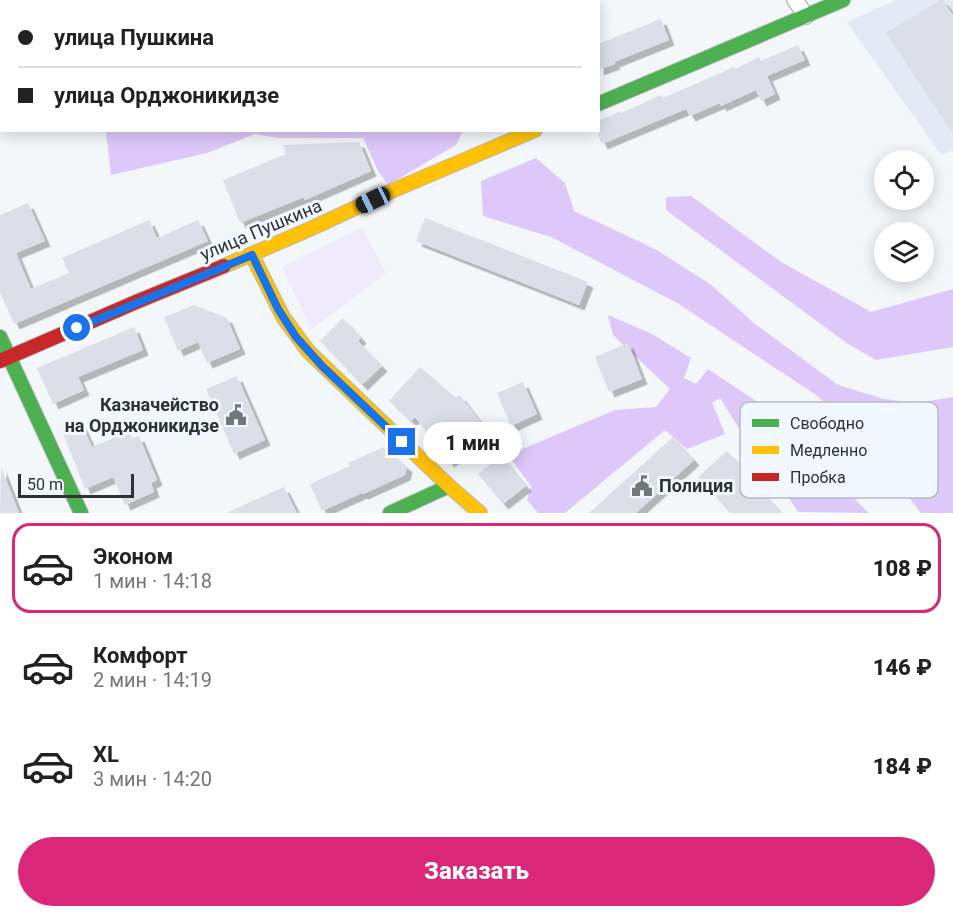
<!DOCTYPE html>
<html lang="ru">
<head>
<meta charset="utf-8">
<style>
  :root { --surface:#fff; --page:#f6f6f6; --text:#222; --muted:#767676; --line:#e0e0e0; --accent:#db2777 }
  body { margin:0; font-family:Roboto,sans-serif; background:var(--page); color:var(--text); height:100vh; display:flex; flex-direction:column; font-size:22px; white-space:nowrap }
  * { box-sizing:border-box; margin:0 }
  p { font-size:20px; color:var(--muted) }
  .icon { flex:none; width:33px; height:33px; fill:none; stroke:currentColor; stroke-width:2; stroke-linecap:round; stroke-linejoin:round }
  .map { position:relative; height:513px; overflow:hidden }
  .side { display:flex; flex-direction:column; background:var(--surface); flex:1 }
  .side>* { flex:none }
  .hud { position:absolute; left:0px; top:0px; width:600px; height:132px; box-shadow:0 3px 15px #0003; display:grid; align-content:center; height:132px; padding:0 18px; background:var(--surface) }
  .tools { position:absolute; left:874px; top:150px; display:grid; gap:12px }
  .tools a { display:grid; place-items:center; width:60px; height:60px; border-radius:50%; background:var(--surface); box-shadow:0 3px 15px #0003; font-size:30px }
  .scale { position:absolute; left:18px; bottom:15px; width:116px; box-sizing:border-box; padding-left:6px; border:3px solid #2f3235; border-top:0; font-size:16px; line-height:21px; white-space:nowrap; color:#2f3235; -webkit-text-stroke:4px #f0f7fe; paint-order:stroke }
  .end { position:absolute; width:27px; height:27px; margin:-14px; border:8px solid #1a73e8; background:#fff; box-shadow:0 0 0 3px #fff }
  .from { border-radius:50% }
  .bubble { position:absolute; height:42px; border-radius:21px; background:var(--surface); box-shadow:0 3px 15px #0003; font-size:20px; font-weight:800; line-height:42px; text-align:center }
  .car { position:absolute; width:18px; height:36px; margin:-18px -9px; border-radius:8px; box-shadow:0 0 4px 2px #0007; background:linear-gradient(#222 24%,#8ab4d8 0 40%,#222 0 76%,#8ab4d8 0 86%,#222 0) }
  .hud b { display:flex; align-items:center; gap:21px; height:57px; font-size:22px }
  .hud b+b { border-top:2px solid var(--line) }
  .hud i { width:15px; height:15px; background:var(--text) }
  ul { padding:10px 0 0; list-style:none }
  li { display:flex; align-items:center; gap:18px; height:90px; margin:0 12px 9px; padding:0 6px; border:3px solid transparent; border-radius:18px }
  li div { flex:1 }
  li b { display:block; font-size:22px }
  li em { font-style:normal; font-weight:800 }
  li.selected { border-color:var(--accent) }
  li>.icon { width:54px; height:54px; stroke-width:1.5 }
  .button { display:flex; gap:12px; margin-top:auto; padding:12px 18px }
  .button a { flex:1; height:69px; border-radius:36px; background:var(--accent); color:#fff; font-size:24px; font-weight:800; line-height:69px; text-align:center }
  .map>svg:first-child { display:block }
</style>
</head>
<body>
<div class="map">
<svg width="953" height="513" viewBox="0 0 953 513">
  <defs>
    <filter id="shadow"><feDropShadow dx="5.5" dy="5.5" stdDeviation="0" flood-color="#0004"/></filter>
  </defs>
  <rect width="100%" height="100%" fill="#f4f7fa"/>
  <polygon fill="#e3eaf3" points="896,0 953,0 953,150 941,155 847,22"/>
  <polygon fill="#f0ebfc" points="362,227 386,273 311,330 282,267"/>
  <g fill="#ddc8f9">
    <polygon points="268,0 390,0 392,1 268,1"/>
    <polygon points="106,131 463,131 456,145 388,185 378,171 363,138 278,138 255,134 207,153 111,175"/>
    <polygon points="536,158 565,183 574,211 655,249 710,284 754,323 838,385 884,399 916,403 953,397 953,513 921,513 877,457 819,397 679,304 551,237 483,216 481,181"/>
    <polygon points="691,196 781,262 871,312 953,289 953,347 876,360 848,344 666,210 666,197"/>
    <polygon points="608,315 652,334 691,358 684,378 696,384 708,369 771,411 821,464 849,448 866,464 849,494 869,513 798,512 770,469 778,463 769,448 745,438 720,398 712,403 725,434 687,449 665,430 565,513 538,513 527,500 531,486 508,455 615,410 656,407 670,389 613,335"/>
  </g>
  <g fill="#dcdfe7" filter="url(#shadow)">
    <polygon points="940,0 943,0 953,15 953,134 886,33"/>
    <polygon points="661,19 669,40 614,62 615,64 598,70 598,44"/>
    <polygon points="798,45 805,60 767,76 775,94 761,101 756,90 721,106 720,103 690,116 686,109 602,144 598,135 598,121 621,111 621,113 661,95 663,98 734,67 735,69 759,57 761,61"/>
    <polygon points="359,142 371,171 305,200 304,197 240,223 223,180 286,154 283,145"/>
    <polygon points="28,203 45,241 16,253 31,289 69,273 62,258 149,220 157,238 198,220 208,241 14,324 0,292 0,215"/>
    <polygon points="425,218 588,282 579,305 416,241"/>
    <polygon points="194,305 227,318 240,349 207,363 198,342 178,351 164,317"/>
    <polygon points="343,318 361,338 358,341 382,366 362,385 320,341"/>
    <polygon points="134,327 143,350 78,377 84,390 53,404 37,368"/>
    <polygon points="628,343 642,379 609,392 595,357"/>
    <polygon points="420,367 456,398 460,395 489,433 449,462 415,417 411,421 389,401"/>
    <polygon points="237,376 265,440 234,454 206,389"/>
    <polygon points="523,382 537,414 511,426 497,393"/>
    <polygon points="81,423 92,447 129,432 132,439 139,436 157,480 151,483 154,492 125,505 113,477 85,489 62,431"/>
    <polygon points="673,437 694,460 636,513 589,513"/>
    <polygon points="384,447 407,467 405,475 363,494 362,493 322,511 310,484 350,466 348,463"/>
    <polygon points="727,451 781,513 730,513 698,477"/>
    <polygon points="501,456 526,486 503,504 478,474"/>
    <polygon points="1,467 19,513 0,513"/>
    <polygon points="284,487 297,513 226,513"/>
  </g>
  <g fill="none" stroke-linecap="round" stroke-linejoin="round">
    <defs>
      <polyline id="street" points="795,0 806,16"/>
      <g id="fast">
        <polyline points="598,104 843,0"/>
        <polyline points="0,337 81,513"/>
        <polyline points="390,513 449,486"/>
      </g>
      <g id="slow">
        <polyline points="252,255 283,317 308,351 449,486 480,513"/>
        <polyline points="224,266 310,229 394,190 535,130"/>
      </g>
      <polyline id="jam" points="0,361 136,302 224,266"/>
    </defs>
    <use href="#street" stroke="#b8babd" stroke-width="18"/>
    <use href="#fast" stroke="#b8babd" stroke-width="16"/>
    <use href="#slow" stroke="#b8babd" stroke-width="16"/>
    <use href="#jam" stroke="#b8babd" stroke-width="16"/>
    <use href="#street" stroke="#fdfefe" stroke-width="15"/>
    <use href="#fast" stroke="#4caf50" stroke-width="14"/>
    <use href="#slow" stroke="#ffc107" stroke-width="14"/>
    <use href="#jam" stroke="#c62828" stroke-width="14"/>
  </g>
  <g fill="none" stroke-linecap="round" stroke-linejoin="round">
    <polyline stroke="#1a73e8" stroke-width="8" points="77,328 252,255 278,309 296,337 322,366 402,442"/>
  </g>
  <defs>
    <symbol id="civic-bare" viewBox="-9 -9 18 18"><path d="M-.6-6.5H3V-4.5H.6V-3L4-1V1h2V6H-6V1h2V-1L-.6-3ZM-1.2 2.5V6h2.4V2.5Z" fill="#74777a" stroke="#f0f7fe" stroke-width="2.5" paint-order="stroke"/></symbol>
  </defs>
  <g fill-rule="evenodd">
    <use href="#civic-bare" x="221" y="400" width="30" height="30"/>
    <use href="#civic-bare" x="627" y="471" width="30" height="30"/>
  </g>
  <g text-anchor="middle" stroke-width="6" stroke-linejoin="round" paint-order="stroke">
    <g font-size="18" fill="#2f3235" stroke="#f0f7fe">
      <text transform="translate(261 230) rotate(-23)" y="6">улица Пушкина</text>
    </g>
    <g font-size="18" font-weight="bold" fill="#2f3235" stroke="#f0f7fe" text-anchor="end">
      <text x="219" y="411">Казначейство<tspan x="219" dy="21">на Орджоникидзе</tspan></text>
      <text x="659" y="492" text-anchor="start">Полиция</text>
    </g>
  </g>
  <rect x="740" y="402" width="198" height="96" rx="9" fill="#f0f7fe" stroke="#b6bcc2" stroke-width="1.5"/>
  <rect x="752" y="419" width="27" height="8" fill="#4caf50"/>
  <rect x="752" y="446" width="27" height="8" fill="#ffc107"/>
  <rect x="752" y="473" width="27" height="8" fill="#c62828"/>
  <g font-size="16" fill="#2f3235">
    <text x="790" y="429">Свободно</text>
    <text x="790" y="456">Медленно</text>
    <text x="790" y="483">Пробка</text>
  </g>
</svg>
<div class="tools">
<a><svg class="icon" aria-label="locate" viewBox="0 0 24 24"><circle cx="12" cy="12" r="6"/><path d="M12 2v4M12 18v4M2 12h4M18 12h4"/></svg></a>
<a><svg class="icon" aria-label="layers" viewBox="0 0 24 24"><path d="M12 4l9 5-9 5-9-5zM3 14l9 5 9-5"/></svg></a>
</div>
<div class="scale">50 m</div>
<i class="end from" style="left:77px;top:328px"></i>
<i class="end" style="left:402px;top:442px"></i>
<div class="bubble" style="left:423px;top:422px;width:99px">1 мин</div>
<i class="car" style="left:373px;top:200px;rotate:245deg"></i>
<div class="hud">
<b><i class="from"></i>улица Пушкина</b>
<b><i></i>улица Орджоникидзе</b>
</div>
</div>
<section class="side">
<ul>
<li class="selected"><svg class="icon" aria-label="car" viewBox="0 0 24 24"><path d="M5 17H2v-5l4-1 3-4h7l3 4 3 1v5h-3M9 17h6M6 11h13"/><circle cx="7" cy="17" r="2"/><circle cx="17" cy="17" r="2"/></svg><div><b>Эконом</b><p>1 мин · 14:18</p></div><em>108 ₽</em></li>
<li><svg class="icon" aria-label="car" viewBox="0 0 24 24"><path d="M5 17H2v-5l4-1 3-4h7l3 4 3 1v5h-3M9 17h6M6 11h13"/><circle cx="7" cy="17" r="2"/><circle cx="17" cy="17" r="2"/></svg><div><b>Комфорт</b><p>2 мин · 14:19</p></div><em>146 ₽</em></li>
<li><svg class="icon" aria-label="car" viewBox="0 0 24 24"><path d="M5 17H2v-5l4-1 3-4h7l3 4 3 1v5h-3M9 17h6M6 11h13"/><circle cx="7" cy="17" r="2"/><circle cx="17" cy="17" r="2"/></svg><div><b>XL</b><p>3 мин · 14:20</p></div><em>184 ₽</em></li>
</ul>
<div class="button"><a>Заказать</a></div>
</section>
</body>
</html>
